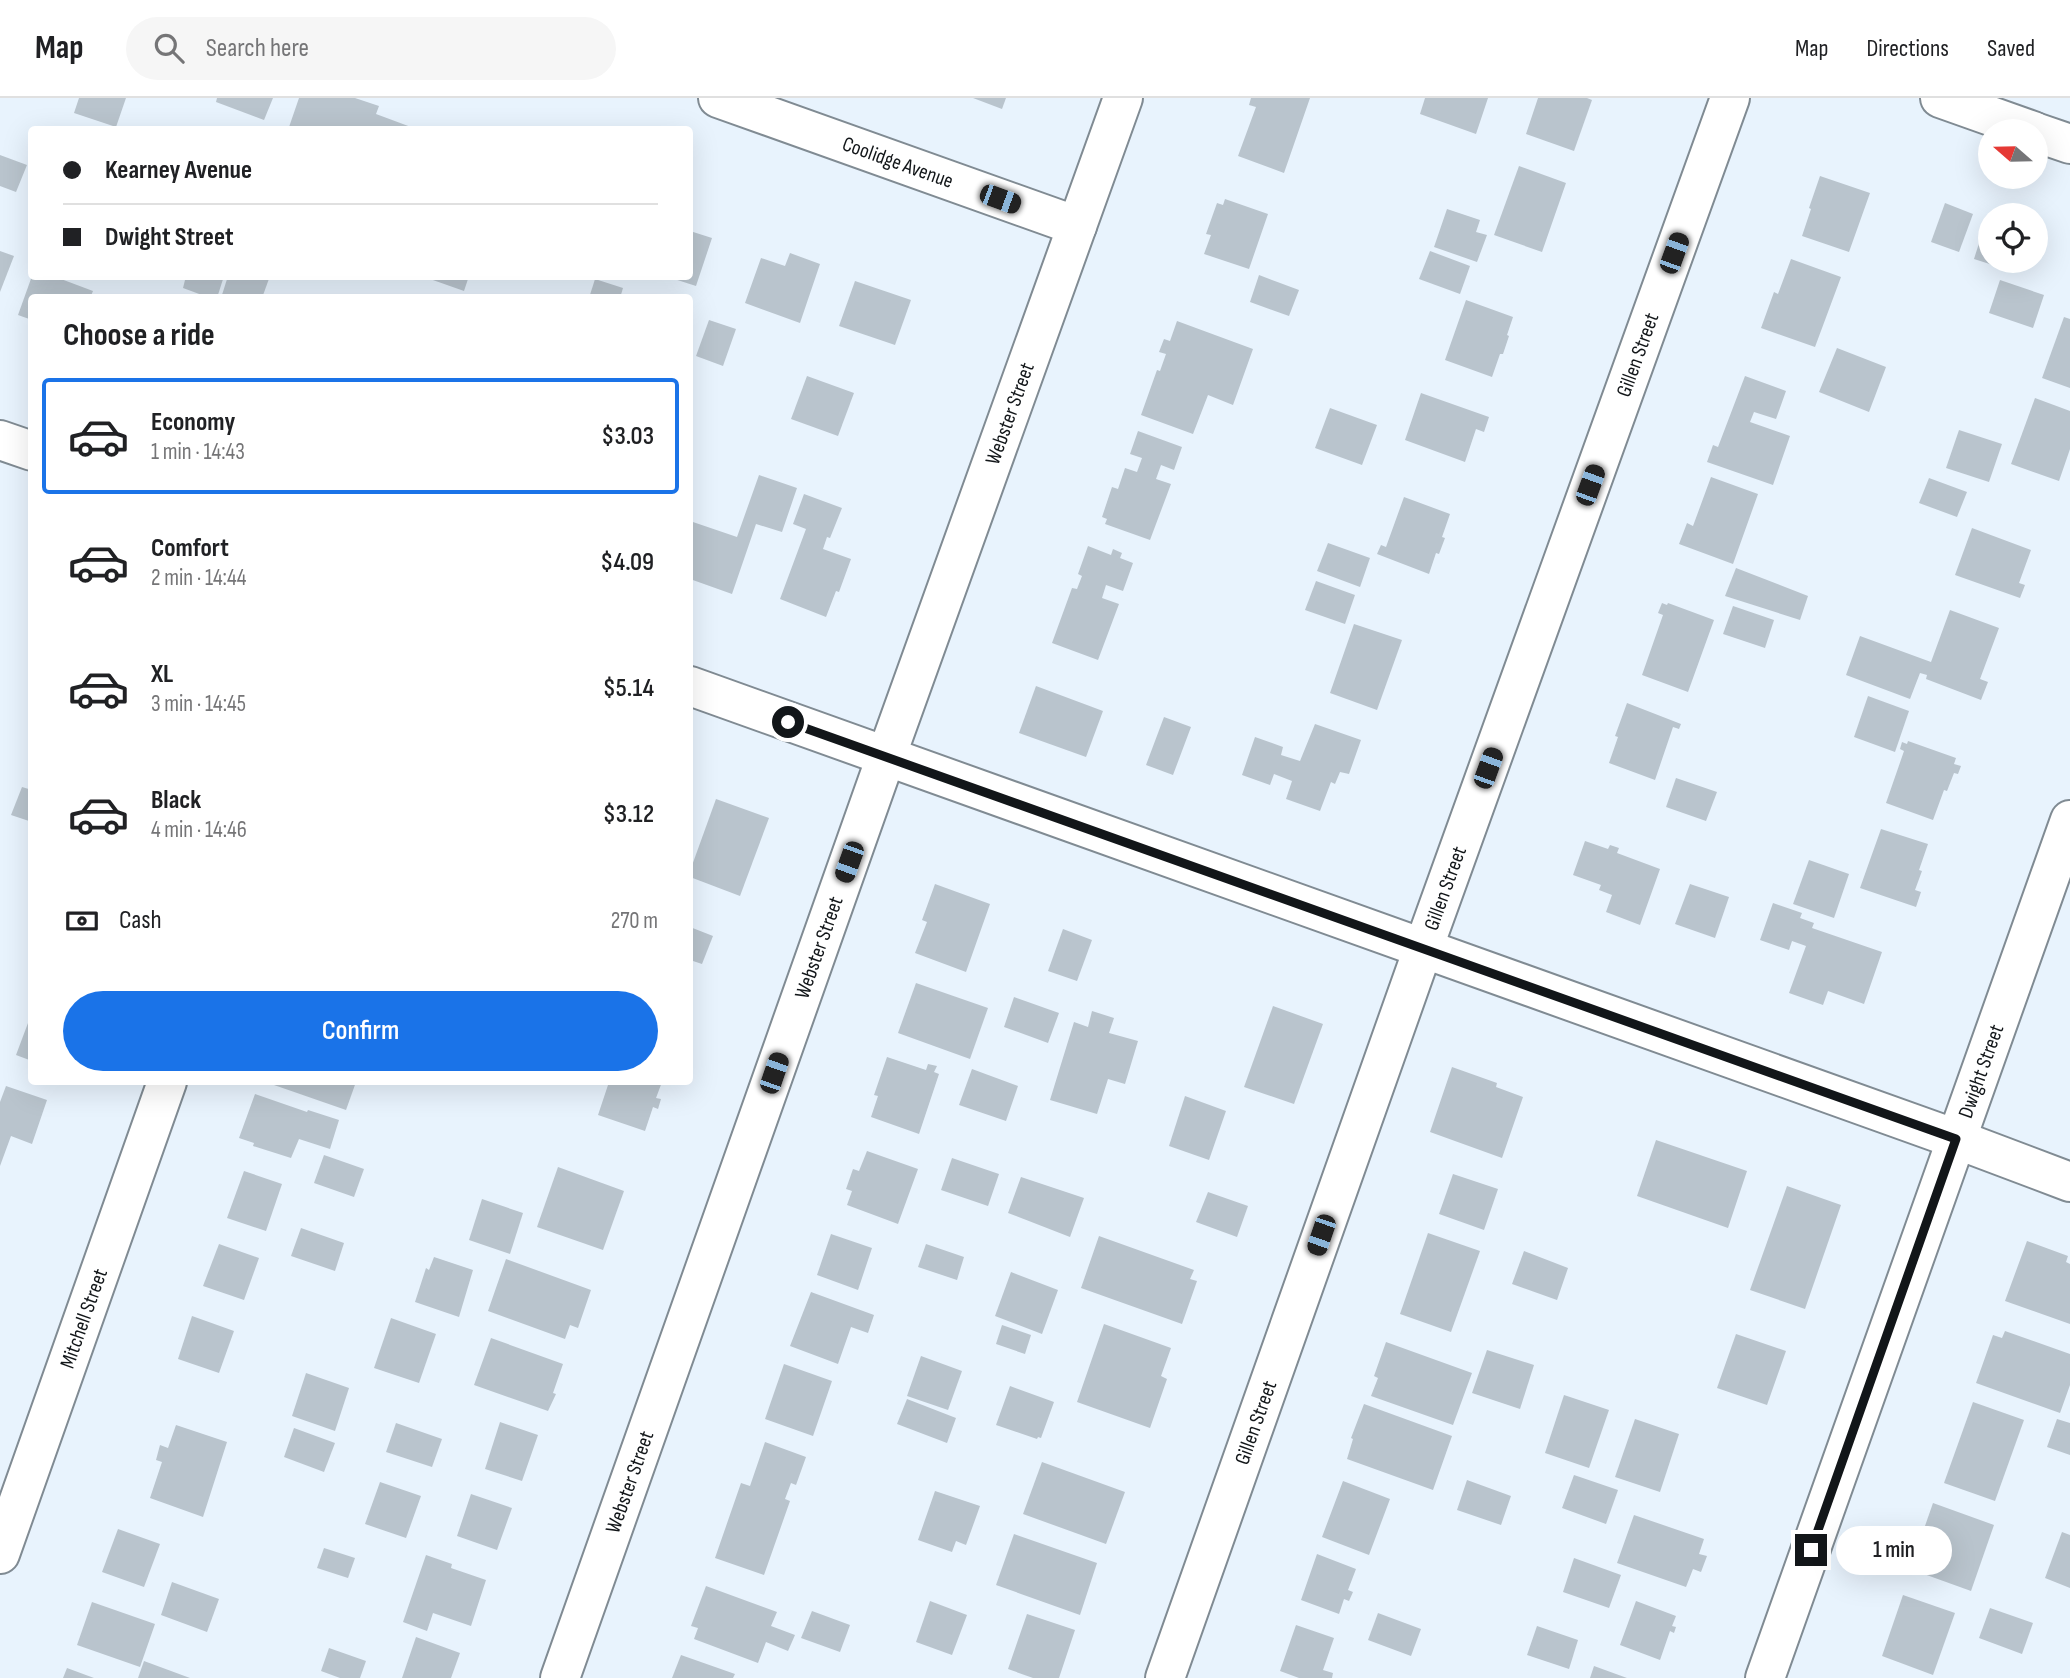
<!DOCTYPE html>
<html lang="en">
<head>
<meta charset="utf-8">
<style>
  :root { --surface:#fff; --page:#f6f6f6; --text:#202124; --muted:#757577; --line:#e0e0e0; --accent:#1a73e8 }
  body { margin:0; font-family:"Sofia Sans Condensed",sans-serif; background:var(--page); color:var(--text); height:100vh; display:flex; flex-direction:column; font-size:26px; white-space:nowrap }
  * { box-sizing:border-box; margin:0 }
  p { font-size:23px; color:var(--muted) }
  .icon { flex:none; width:38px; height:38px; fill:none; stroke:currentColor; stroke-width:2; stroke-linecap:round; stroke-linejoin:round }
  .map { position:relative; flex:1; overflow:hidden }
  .sheet { position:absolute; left:28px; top:196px; width:665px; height:791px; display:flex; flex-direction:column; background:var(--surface); border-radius:7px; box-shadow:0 7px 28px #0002 }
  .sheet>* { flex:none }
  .hud { position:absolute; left:28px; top:28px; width:665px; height:154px; border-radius:7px; box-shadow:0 7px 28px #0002; display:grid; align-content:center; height:154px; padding:0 35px; background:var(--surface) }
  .needle { width:46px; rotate:290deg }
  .buttons { position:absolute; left:1978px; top:21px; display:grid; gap:14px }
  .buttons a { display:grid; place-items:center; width:70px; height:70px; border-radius:50%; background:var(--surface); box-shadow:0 7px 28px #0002; font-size:35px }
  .end { position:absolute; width:32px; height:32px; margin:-16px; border:9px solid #121619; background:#fff; box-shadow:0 0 0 4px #fff }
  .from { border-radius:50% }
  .bubble { position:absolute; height:49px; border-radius:24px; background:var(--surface); box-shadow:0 7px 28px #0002; font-size:23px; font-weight:600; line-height:49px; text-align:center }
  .car { position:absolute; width:21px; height:42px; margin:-21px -10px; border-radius:9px; box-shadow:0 0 5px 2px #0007; background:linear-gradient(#222 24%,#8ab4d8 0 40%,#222 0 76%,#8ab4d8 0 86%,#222 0) }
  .hud b { display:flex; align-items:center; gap:24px; height:66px; font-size:26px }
  .hud b+b { border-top:2px solid var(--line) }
  .hud i { width:18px; height:18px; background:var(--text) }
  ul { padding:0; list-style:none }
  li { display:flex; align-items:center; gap:21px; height:116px; margin:0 14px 10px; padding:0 21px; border:4px solid transparent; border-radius:7px }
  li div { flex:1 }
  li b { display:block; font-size:26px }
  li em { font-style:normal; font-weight:600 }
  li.current { border-color:var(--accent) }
  li>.icon { width:63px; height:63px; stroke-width:1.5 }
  h2 { padding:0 35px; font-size:32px; line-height:84px }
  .pay { display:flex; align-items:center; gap:18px; height:77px; padding:0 35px; font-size:26px }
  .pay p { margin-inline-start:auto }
  .button { display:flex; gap:14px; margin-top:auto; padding:14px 35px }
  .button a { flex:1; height:80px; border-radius:42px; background:var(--accent); color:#fff; font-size:28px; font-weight:600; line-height:80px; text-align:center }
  header { display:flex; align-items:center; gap:42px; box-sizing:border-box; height:98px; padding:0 35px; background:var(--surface); border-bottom:2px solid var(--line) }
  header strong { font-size:33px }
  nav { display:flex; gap:38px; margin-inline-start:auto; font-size:24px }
  .search { width:490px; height:63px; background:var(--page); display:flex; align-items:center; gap:18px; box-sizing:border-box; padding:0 24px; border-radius:38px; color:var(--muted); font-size:26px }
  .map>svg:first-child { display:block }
</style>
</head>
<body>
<header>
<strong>Map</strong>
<div class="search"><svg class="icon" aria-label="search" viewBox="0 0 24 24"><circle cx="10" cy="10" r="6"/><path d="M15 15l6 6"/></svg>Search here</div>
<nav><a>Map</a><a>Directions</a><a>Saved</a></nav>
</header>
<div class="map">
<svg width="2070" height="1580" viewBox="0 0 2070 1580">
  <rect width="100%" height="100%" fill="#e8f3fd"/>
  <g fill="#b9c4cd">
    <polygon points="79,0 126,0 116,29 74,15"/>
    <polygon points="217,0 273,0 264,22 216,4"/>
    <polygon points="299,0 355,0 379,8 376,16 419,32 288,32"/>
    <polygon points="973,0 1006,0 1002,11"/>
    <polygon points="1251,0 1310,0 1284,75 1238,58 1256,9 1249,7"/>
    <polygon points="1425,0 1488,0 1476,36 1420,16"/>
    <polygon points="1538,0 1587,0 1592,2 1574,53 1526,36"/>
    <polygon points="0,57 27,67 16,94 0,88"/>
    <polygon points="1519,68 1566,85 1542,154 1494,137"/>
    <polygon points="1820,78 1870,95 1849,154 1802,138 1811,111 1809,110"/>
    <polygon points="1225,101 1268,116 1249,171 1204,156 1211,137 1206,136 1217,105 1223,107"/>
    <polygon points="1945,105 1973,116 1959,154 1931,144"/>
    <polygon points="1447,111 1480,122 1476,134 1487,137 1477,164 1434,149"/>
    <polygon points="1987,120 1990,121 1990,163 2004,163 2002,170 1974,161"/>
    <polygon points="690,133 712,140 696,188 668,179 690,178"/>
    <polygon points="0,153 14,158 0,194"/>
    <polygon points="1430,153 1470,168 1460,196 1419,181"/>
    <polygon points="790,155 820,166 800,225 745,205 761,160 785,168"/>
    <polygon points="1791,161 1841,179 1815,249 1761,230 1774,194 1778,196"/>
    <polygon points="1259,177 1299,192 1289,218 1250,204"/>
    <polygon points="32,178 53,178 93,193 90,200 32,200 32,222 18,217"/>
    <polygon points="186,178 224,178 217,200 210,200 183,190"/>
    <polygon points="228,178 270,178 262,200 221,200"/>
    <polygon points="431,178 469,178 464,193 430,181"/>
    <polygon points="595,181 623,190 620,200 589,200"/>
    <polygon points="2000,182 2044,197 2033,230 1989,215"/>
    <polygon points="855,183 911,202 895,247 839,228"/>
    <polygon points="1466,202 1513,219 1507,237 1509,238 1503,256 1500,256 1492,279 1445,262"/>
    <polygon points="2064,219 2070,221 2070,290 2042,280"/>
    <polygon points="709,222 736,231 723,268 696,258"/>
    <polygon points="1177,223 1253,251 1233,307 1208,297 1193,336 1141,317 1157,272 1160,273 1166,256 1159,254 1164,241 1170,243"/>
    <polygon points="1837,250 1886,269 1869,314 1819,294"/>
    <polygon points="807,278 854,295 838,338 791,321"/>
    <polygon points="1745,278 1786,293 1776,321 1754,314 1750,324 1790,338 1773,387 1707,364 1713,347 1718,349"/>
    <polygon points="1421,295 1489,319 1484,334 1476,331 1465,364 1405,342"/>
    <polygon points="2035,300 2070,313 2070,351 2059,383 2011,366"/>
    <polygon points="1330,310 1377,327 1362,367 1315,350"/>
    <polygon points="1959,332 2002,346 1989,384 1946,370"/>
    <polygon points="1138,333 1182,349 1174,372 1161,367 1156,381 1171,386 1150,442 1105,426 1107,421 1102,419 1112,389 1118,391 1125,370 1137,374 1142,360 1130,356"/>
    <polygon points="759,377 797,390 782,434 756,426 732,496 690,481 690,423 737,439"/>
    <polygon points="1711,379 1758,396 1733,466 1679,446 1687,425 1693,428"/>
    <polygon points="1929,380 1967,394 1957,419 1919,405"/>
    <polygon points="804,396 842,410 830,440 827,439 823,451 851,461 839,494 836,493 826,519 780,501 806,431 793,426"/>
    <polygon points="1404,399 1450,416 1442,439 1445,440 1439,456 1436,455 1429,476 1377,456 1381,447 1386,449"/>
    <polygon points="1972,430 2031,452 2019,485 2025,487 2020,500 1955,477"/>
    <polygon points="1328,445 1370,460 1360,489 1317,473"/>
    <polygon points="1088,448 1111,457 1113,451 1122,455 1120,460 1133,465 1123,493 1106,487 1102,500 1119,506 1098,562 1052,545 1072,490 1077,491 1082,478 1078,476"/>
    <polygon points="1736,470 1808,498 1800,522 1725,498"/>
    <polygon points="1316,483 1355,497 1345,526 1305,512"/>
    <polygon points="1662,505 1667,507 1668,505 1714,522 1688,594 1642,577 1663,517 1658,515"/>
    <polygon points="1733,508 1774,522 1765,550 1723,536"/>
    <polygon points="1950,512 1999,530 1980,581 1988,584 1981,602 1926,581 1927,577 1920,575 1910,601 1846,577 1860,538 1931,564"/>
    <polygon points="1354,526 1402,542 1377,612 1330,595"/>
    <polygon points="1036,588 1103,613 1086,659 1019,635"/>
    <polygon points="1868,598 1909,613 1895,654 1854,639"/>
    <polygon points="1627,605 1681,626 1679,631 1673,629 1655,682 1609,665 1618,639 1615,638"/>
    <polygon points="1164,619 1191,629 1173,677 1146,667"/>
    <polygon points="1315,626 1361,642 1349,676 1340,674 1335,686 1331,684 1320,713 1286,701 1292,683 1274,676 1270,687 1242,677 1255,639 1283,649 1281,657 1300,663"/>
    <polygon points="1908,643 1956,660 1954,666 1961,668 1958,676 1954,675 1947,693 1944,692 1933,722 1886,705 1904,653 1900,651 1902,644 1907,646"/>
    <polygon points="1676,680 1717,694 1706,723 1666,709"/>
    <polygon points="22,689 32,692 32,724 11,717"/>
    <polygon points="716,701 769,720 740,798 690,779 690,773"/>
    <polygon points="1881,731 1928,746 1919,772 1922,773 1915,792 1921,794 1916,809 1860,790"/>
    <polygon points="1585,743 1608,751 1610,747 1619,750 1617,755 1660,771 1640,827 1606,814 1612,797 1599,792 1601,787 1573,777"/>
    <polygon points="1809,762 1849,776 1834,820 1793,806"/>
    <polygon points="935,786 990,806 966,874 915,855 927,824 922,822"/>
    <polygon points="1690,786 1729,799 1715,840 1675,826"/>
    <polygon points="1773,805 1802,815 1800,820 1814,825 1812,830 1882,854 1864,906 1828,893 1823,907 1789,895 1806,848 1792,843 1789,852 1760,842"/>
    <polygon points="690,829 713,838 702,866 690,862"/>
    <polygon points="1063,831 1092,842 1077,883 1048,873"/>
    <polygon points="916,885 988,910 970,961 898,935"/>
    <polygon points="1014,899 1059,915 1048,945 1004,929"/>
    <polygon points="1273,908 1323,926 1294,1006 1244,989"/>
    <polygon points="1092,913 1114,920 1109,935 1138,943 1125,986 1108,981 1097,1016 1050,1002 1074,924 1088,929"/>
    <polygon points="31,917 32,917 32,963 16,957"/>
    <polygon points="887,959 926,972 928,966 937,968 934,974 939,976 919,1036 871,1019 878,998 874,997"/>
    <polygon points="1452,969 1497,985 1496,989 1523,999 1502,1060 1430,1034"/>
    <polygon points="972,971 1018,988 1006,1023 959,1007"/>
    <polygon points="275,984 356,984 346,1012 274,987"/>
    <polygon points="609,984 662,984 656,1000 661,1001 658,1011 653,1009 645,1033 598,1017"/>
    <polygon points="6,988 47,1002 32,1046 11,1038 0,1068 0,1004"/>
    <polygon points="255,996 307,1014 308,1012 339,1022 330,1051 299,1041 291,1060 253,1048 254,1045 239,1040"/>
    <polygon points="1185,998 1226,1013 1209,1062 1169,1048"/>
    <polygon points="1656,1042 1747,1073 1728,1130 1637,1098"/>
    <polygon points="867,1053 918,1071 898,1126 847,1107 852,1093 846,1091 853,1071 859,1073"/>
    <polygon points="324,1057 364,1071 354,1099 314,1085"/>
    <polygon points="952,1060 999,1076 988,1108 941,1092"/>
    <polygon points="558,1069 624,1093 603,1152 537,1129"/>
    <polygon points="244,1073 282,1086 266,1133 227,1120"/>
    <polygon points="1453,1076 1498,1091 1484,1132 1439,1116"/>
    <polygon points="1021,1079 1084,1100 1070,1139 1008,1115"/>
    <polygon points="1787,1088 1841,1107 1805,1211 1750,1192"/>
    <polygon points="1208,1094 1248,1108 1237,1139 1196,1124"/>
    <polygon points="482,1101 523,1115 510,1156 469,1142"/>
    <polygon points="301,1130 344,1145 335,1173 291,1158"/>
    <polygon points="1428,1135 1480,1153 1451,1234 1400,1216"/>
    <polygon points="831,1136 872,1150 858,1192 817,1177"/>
    <polygon points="1099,1138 1194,1172 1190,1181 1197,1183 1182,1226 1081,1190"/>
    <polygon points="2027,1143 2068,1158 2066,1164 2070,1166 2070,1226 2005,1203"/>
    <polygon points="219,1146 259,1160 244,1202 203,1188"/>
    <polygon points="926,1146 964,1159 957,1182 918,1169"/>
    <polygon points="1524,1153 1568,1170 1557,1202 1512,1186"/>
    <polygon points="434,1159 473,1172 459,1219 415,1204 426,1170 429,1172"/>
    <polygon points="506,1161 591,1192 578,1230 570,1227 565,1241 488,1213"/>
    <polygon points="1011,1174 1058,1192 1042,1236 995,1218"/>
    <polygon points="811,1194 874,1217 868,1235 851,1229 838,1266 790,1248"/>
    <polygon points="192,1218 234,1233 219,1275 178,1261"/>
    <polygon points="391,1220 436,1236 419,1285 374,1270"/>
    <polygon points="1104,1226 1171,1250 1161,1278 1167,1281 1150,1330 1077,1304"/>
    <polygon points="1002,1227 1031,1237 1025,1256 996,1246"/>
    <polygon points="2005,1233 2070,1256 2070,1287 2060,1315 1976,1285 1993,1237 2002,1240"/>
    <polygon points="1736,1236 1786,1253 1767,1307 1717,1290"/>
    <polygon points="491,1240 563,1266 553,1295 556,1296 548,1313 474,1287"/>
    <polygon points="1386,1244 1472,1275 1453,1327 1371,1298 1378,1280 1374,1278"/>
    <polygon points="1487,1252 1534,1267 1520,1311 1472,1295"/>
    <polygon points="921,1258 962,1273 948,1312 907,1298"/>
    <polygon points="784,1266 832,1283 813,1338 765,1321"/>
    <polygon points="306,1275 349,1290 335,1333 292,1318"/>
    <polygon points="1010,1288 1054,1304 1041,1340 1038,1339 1037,1341 996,1327"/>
    <polygon points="1564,1297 1609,1312 1589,1370 1545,1355"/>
    <polygon points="907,1301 956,1320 947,1345 897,1326"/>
    <polygon points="1973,1304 2024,1322 1995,1403 1944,1385"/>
    <polygon points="1364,1306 1452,1338 1433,1392 1347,1361 1353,1341 1351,1340"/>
    <polygon points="1635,1321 1679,1336 1660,1394 1615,1379"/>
    <polygon points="2057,1321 2070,1325 2070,1357 2047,1349"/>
    <polygon points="500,1324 538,1337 522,1383 485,1371"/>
    <polygon points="396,1325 442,1341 432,1369 386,1354"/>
    <polygon points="176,1327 227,1344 203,1419 150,1400 162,1364 156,1362 160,1347 168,1350"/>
    <polygon points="294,1330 335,1345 324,1374 284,1359"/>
    <polygon points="765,1344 806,1359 796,1387 791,1385 785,1401 790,1403 764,1477 715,1460 741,1385 750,1388"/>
    <polygon points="1042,1364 1125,1394 1106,1446 1023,1416"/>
    <polygon points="1574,1377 1618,1392 1606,1426 1562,1410"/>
    <polygon points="1467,1382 1511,1398 1501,1427 1457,1412"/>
    <polygon points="1343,1383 1390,1401 1369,1457 1322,1439"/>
    <polygon points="380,1384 421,1398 406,1440 365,1426"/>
    <polygon points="935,1393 980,1408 966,1447 956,1443 952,1454 918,1442"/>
    <polygon points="471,1396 512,1410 497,1452 457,1438"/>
    <polygon points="1933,1405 1994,1427 1971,1493 1910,1471"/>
    <polygon points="1634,1417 1704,1441 1699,1456 1707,1458 1701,1474 1693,1471 1686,1489 1617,1465"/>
    <polygon points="118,1431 160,1446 144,1489 102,1474"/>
    <polygon points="2062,1434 2070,1437 2070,1490 2045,1480"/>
    <polygon points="1014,1436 1097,1465 1080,1517 996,1487"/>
    <polygon points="324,1450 355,1460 348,1480 317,1470"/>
    <polygon points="1317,1456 1356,1471 1348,1492 1353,1494 1349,1503 1344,1501 1339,1516 1301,1502"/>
    <polygon points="426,1457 452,1466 451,1470 486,1482 471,1528 433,1515 427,1533 403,1524"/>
    <polygon points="1574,1460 1621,1477 1609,1510 1563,1494"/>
    <polygon points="172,1484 219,1501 207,1534 161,1517"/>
    <polygon points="706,1488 777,1514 771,1528 795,1537 788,1553 766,1544 758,1565 694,1541 698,1530 691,1528"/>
    <polygon points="1903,1497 1955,1515 1933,1577 1882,1558"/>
    <polygon points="930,1503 967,1517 952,1557 916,1544"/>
    <polygon points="1636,1503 1676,1518 1672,1528 1676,1529 1674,1535 1670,1533 1660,1562 1620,1547"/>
    <polygon points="92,1504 155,1526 140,1569 77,1547"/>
    <polygon points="1990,1510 2033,1525 2022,1556 1979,1540"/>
    <polygon points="812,1513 850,1527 840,1554 801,1540"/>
    <polygon points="1378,1515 1421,1531 1411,1558 1368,1542"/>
    <polygon points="1027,1516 1075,1532 1059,1580 1033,1580 1008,1571"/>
    <polygon points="1296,1527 1334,1540 1323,1572 1333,1575 1332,1580 1299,1580 1280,1573"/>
    <polygon points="1537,1528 1578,1542 1569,1571 1527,1557"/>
    <polygon points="416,1539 460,1555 451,1580 402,1580"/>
    <polygon points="329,1550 366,1563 360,1580 340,1580 321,1573"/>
    <polygon points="681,1557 735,1576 733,1580 672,1580"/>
    <polygon points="144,1563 190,1580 138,1580"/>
    <polygon points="1594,1568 1627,1580 1590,1580"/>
    <polygon points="67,1570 94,1580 63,1580"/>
  </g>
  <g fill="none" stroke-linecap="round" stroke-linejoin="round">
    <defs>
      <g id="minor">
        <path id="s1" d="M718 0 1077 128"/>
        <polyline points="1940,0 2033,33"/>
        <polyline points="2035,34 2070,46"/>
        <polyline points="0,342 32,353"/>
        <polyline points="690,588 1956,1041 2070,1084"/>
        <path id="s2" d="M0 1456 167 984"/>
        <path id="s3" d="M560 1580 886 659 1123 0"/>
        <path id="s4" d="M1165 1580 1423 851 1730 0"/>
        <path id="s5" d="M1765 1580 2070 722"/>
      </g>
    </defs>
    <use href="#minor" stroke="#808b93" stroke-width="42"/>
    <use href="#minor" stroke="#fff" stroke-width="38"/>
  </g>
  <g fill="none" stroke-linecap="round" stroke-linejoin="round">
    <polyline stroke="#121619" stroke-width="9" points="788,624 1956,1041 1811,1452"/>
  </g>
  <g text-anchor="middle" stroke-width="7" stroke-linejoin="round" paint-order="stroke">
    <g font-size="21" fill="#121619" stroke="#e8f3fd">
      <text dy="7" stroke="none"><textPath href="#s1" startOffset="191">Coolidge Avenue</textPath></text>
      <text dy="7" stroke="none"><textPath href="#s4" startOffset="1405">Gillen Street</textPath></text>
      <text dy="7" stroke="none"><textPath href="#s3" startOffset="1342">Webster Street</textPath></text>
      <text dy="7" stroke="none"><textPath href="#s4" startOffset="838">Gillen Street</textPath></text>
      <text dy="7" stroke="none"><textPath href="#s3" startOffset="775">Webster Street</textPath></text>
      <text dy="7" stroke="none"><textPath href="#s5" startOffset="644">Dwight Street</textPath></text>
      <text dy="7" stroke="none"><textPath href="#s2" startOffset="250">Mitchell Street</textPath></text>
      <text dy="7" stroke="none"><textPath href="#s4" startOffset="271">Gillen Street</textPath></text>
      <text dy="7" stroke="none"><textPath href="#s3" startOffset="208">Webster Street</textPath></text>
    </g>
  </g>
</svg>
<div class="buttons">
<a><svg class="needle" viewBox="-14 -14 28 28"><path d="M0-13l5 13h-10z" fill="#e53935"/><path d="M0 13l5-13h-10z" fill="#757577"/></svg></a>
<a><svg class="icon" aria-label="locate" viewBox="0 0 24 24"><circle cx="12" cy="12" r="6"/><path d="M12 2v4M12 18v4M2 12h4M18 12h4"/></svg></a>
</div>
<i class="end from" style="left:788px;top:624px"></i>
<i class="end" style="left:1811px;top:1452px"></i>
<div class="bubble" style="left:1836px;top:1428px;width:116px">1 min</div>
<i class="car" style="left:1000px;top:101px;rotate:110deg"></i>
<i class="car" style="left:1674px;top:155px;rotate:20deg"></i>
<i class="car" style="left:1590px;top:387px;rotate:20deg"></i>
<i class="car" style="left:1488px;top:670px;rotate:20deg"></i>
<i class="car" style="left:849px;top:764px;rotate:200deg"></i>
<i class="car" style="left:774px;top:975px;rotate:19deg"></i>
<i class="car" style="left:1321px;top:1137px;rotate:199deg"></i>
<div class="hud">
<b><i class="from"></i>Kearney Avenue</b>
<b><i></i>Dwight Street</b>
</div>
<section class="sheet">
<h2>Choose a ride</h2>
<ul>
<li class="current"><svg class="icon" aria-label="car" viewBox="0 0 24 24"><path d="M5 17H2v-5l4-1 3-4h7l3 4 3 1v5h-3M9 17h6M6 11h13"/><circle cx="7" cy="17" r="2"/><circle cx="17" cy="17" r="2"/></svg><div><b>Economy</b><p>1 min · 14:43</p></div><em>$3.03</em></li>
<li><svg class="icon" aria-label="car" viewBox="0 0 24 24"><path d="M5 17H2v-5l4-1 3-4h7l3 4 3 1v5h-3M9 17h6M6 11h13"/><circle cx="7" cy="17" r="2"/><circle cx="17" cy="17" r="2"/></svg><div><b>Comfort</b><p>2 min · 14:44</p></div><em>$4.09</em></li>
<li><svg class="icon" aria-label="car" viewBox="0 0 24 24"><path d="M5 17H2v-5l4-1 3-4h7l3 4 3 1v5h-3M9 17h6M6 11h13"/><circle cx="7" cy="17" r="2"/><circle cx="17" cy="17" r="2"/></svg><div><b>XL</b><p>3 min · 14:45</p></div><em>$5.14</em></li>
<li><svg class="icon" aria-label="car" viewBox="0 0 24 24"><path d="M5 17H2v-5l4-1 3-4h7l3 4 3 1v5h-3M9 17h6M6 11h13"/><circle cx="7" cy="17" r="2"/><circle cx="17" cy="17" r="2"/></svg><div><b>Black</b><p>4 min · 14:46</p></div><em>$3.12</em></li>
</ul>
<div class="pay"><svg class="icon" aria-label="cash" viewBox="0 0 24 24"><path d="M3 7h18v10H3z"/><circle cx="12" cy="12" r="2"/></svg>Cash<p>270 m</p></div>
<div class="button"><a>Confirm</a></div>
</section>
</div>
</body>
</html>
